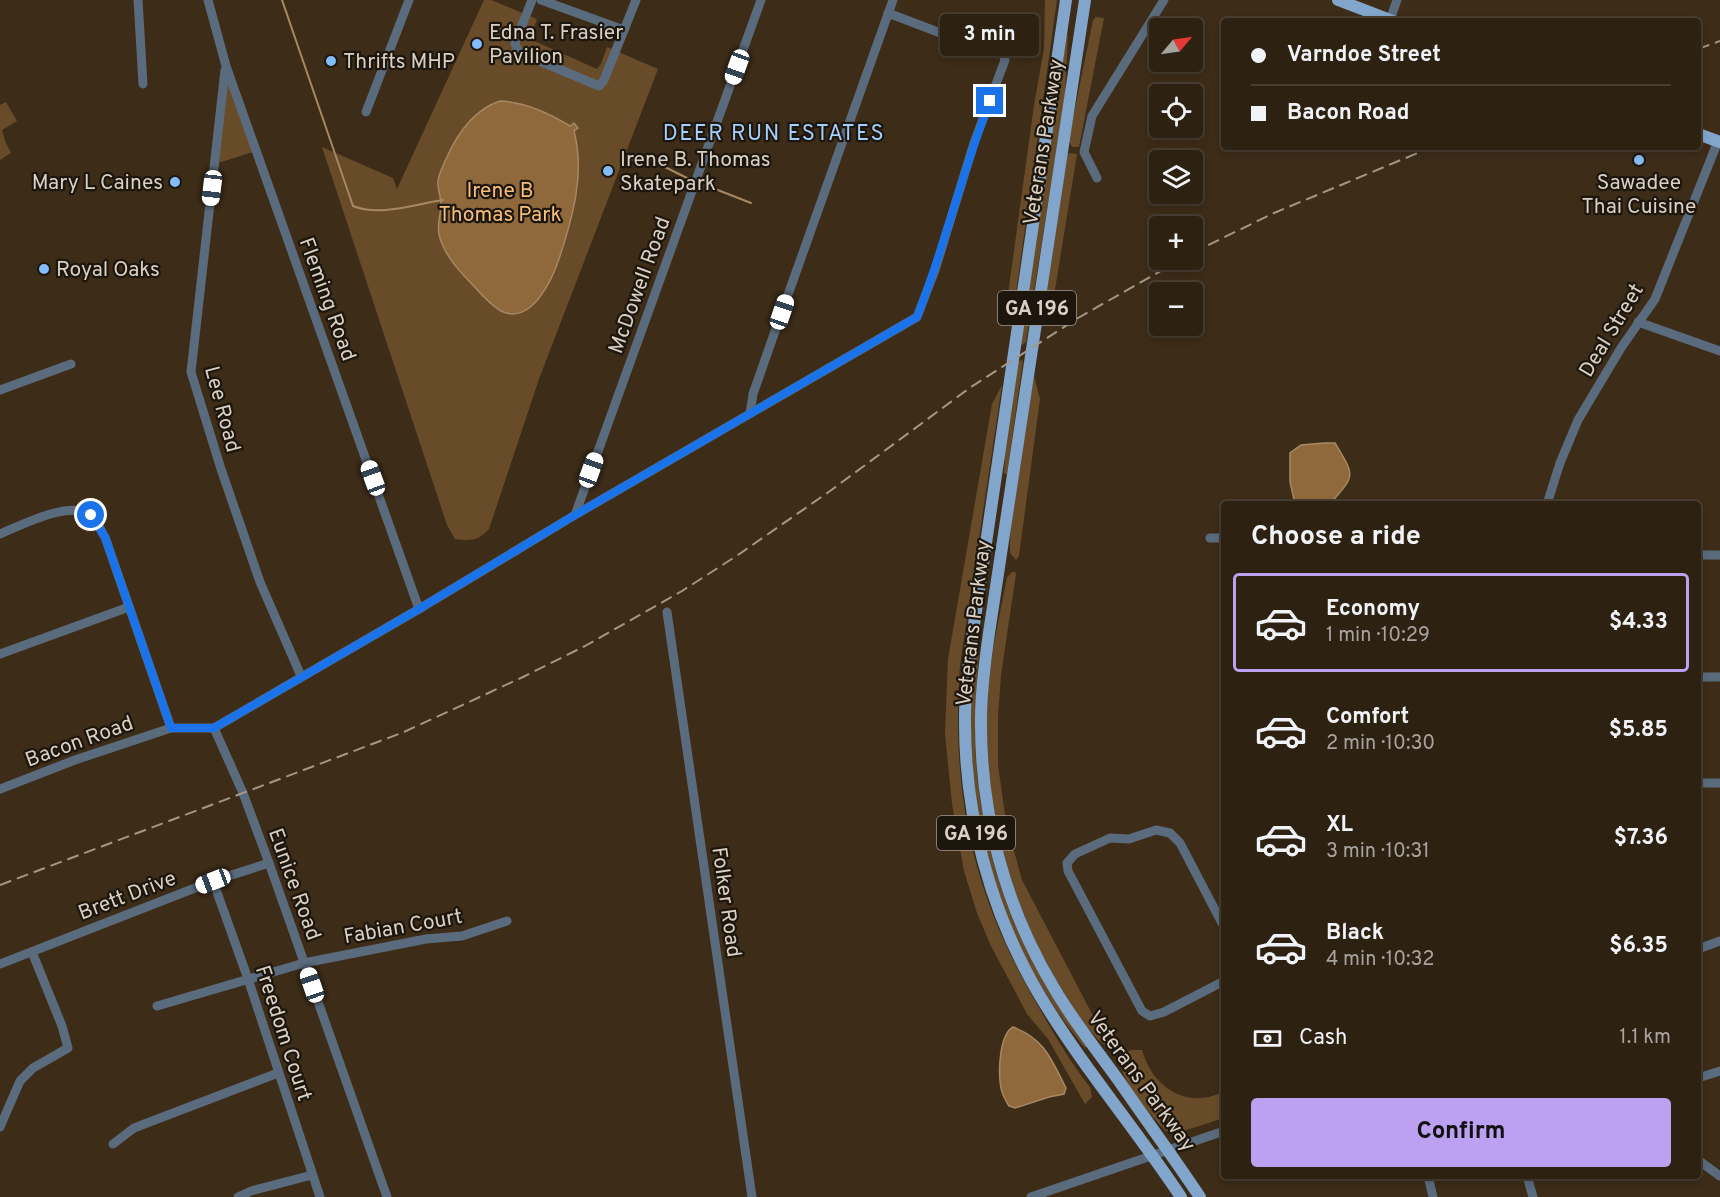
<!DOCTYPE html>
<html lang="en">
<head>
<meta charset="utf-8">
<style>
  :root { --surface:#2d2112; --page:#35291b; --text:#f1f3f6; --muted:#a7a39f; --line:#483e32; --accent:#bca0f2 }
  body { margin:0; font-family:Overpass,sans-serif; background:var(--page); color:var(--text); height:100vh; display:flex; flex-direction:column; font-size:22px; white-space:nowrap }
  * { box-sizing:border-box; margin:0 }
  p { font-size:20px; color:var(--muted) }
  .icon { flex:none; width:33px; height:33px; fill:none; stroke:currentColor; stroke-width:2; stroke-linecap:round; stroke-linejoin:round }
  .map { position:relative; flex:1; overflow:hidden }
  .sheet { position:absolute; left:1221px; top:501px; width:480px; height:678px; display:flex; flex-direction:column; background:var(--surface); border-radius:6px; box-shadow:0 3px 9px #0003,0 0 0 2px var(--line) }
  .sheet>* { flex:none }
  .hud { position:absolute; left:1221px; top:18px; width:480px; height:132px; border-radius:6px; box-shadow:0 3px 9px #0003,0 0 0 2px var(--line); display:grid; align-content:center; height:132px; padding:0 30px; background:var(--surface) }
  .needle { width:39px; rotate:61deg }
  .fabs { position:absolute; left:1149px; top:18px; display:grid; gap:12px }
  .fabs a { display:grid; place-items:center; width:54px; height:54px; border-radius:6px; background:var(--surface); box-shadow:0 3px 9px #0003,0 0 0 2px var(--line); font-size:30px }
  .end { position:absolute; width:27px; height:27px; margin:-14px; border:8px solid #1a73e8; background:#fff; box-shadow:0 0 0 3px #fff }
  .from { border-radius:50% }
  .bubble { position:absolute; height:42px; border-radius:6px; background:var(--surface); box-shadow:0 3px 9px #0003,0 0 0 2px var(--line); font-size:20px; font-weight:700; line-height:42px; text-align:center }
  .car { position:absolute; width:18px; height:36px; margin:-18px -9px; border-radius:8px; box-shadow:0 0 4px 2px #0007; background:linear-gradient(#fff 24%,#345 0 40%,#fff 0 76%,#345 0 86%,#fff 0) }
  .hud b { display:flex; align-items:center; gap:21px; height:57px; font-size:22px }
  .hud b+b { border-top:2px solid var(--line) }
  .hud i { width:15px; height:15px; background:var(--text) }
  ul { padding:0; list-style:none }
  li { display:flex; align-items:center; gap:18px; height:99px; margin:0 12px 9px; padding:0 18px; border:3px solid transparent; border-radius:6px }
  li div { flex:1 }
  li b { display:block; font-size:22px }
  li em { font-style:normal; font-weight:700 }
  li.current { border-color:var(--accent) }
  li>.icon { width:54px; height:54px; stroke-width:1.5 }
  h2 { padding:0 30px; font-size:27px; line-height:72px }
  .pay { display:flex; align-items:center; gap:15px; height:66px; padding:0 30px; font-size:22px }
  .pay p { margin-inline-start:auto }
  .primary-button { display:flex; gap:12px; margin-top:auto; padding:12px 30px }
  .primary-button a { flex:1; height:69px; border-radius:6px; background:var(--accent); color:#111; font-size:24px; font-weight:700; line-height:69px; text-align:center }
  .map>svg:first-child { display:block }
</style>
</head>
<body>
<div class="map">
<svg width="1720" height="1197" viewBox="0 0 1720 1197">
  <rect width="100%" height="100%" fill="#3c2c18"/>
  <g fill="#684c29">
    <path d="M484 0H491L537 19 530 39 597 69 601 64 607 47 658 69 539 379 489 529C478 541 471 541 455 539L447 525 322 147 393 178 397 189Z"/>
    <polygon points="1045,0 1057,0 1013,314 1008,294 1034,105 1044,48"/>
    <polygon points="1096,17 1104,18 1079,147 1072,147 1069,141 1073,118 1093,20"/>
    <polygon points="1064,35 1068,35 1065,96 1026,342 1022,345 1021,344"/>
    <polygon points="230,78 256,151 215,164 225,79"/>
    <polygon points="6,102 17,121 2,130 5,141 11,153 0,160 0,105"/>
    <polygon points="1069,153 1077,154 1053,302 1052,309 1042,319 1067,156"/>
    <polygon points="1021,360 1023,361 1007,474 1004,474 1005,450 1018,362"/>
    <path d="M1034 376 1040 399 1019 556 1016 560 1010 553C1009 496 1025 433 1034 376Z"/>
    <path d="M1002 385 960 665C951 795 972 893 1038 1006 1054 1034 1070 1062 1090 1087L1092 1097 1085 1104 1048 1039 1027 1014 990 944 977 913 964 871 952 804 945 733 948 659 992 404Z"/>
    <path d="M1012 572H1015L1016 574 1001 675 998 717V765L1006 822 1022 880 1091 1012 1116 1046 1112 1048C1097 1046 1075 1011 1067 998 1010 908 978 797 988 690 991 652 1000 614 1007 577Z"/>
    <path d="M976 646H979C978 678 974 710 975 742 978 831 1005 922 1053 997 1063 1014 1076 1030 1087 1046L1085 1048C1006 953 971 837 970 714 969 692 974 668 976 646Z"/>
    <path d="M1131 1050H1142C1152 1087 1188 1111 1224 1091V1118L1171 1135C1156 1123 1115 1075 1120 1056Z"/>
  </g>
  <g fill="#8f693b" stroke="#a68864" stroke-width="1.5">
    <path d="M500 101C524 102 549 113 570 126L574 123 578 128 574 131C585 173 573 216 560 256 553 278 532 326 501 311 490 305 480 293 471 283 459 271 442 252 439 234 437 225 440 217 441 207 442 198 437 190 438 181 439 173 443 166 446 159 457 134 473 110 500 101Z"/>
    <path d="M1324 443H1335C1355 477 1356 474 1330 504H1295L1290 482V453L1301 445Z"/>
    <path d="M1013 1027C1046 1040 1051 1059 1066 1088L1064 1094 1049 1097 1015 1108 1009 1106C1006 1101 1002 1095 1001 1088 998 1073 999 1035 1013 1027Z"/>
  </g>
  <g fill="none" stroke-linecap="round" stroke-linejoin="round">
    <g stroke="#a68864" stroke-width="2">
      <path d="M282 0 353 206C380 217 415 204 443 200"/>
      <polyline points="632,160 649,159 689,179"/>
      <polyline points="705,185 751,203"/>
    </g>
    <g stroke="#5a6b7d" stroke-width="9">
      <polyline points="138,0 143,84"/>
      <polyline points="208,0 226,66 419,609"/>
      <polyline points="532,0 515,43 518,52 599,86 604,80 636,0"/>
      <polyline points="541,0 624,30"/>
      <polyline points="1390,20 1397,0"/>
      <polyline points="225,70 191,372 221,469 260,582 301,676"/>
      <polyline points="366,112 409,0"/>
      <polyline points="1097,178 1084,152 1092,116 1164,0"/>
      <polyline points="1638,322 1720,351"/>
      <polyline points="0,390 71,364"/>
      <polyline points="750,414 753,394 774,334 893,0"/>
      <polyline points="1547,504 1560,463 1578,420 1621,348 1655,299 1718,141"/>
      <polyline points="575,515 761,0"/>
      <path d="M0 534C22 525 68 501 89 514 96 518 100 530 105 537L171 728"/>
      <polyline points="1210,538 1224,538"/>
      <polyline points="1698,555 1720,555"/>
      <polyline points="667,612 752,1197"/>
      <polyline points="0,654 129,607"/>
      <polyline points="1698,677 1720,677"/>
      <polyline points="214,728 419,609 575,515 917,317 935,270 974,143 1005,60 1003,53 985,50 888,13"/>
      <polyline points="214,728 243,793 269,863 387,1197"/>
      <polyline points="1698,783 1720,783"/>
      <polyline points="0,789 75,760 171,728 214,728"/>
      <polyline points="213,881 248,979 320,1197"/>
      <polyline points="1224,927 1180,843 1170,833 1156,830 1129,839 1110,838 1075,854 1067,863 1068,871 1142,1011 1150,1016 1164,1012 1224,981"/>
      <polyline points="1698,949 1720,941"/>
      <polyline points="0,964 213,881 269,863"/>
      <polyline points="157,1006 304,963 426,939 462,936 507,921"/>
      <polyline points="1698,1078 1720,1071"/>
      <polyline points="0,1127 20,1081 33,1068 68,1048 62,1026 32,952"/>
      <polyline points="113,1144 134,1128 278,1073"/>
      <polyline points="1698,1160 1720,1176"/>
      <polyline points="1428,1176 1433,1197"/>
      <polyline points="1527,1176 1533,1197"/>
      <polyline points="238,1197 251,1191 312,1175"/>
      <polyline points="1031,1197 1224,1131"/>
    </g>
    <g stroke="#82a5cb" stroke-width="12">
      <path d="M1066 0 971 645C968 669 965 693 965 717 964 814 990 912 1040 996 1082 1066 1136 1129 1181 1197"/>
      <path d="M1085 0 989 633C985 661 981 690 981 719 980 813 1005 907 1054 988 1073 1021 1097 1050 1119 1081 1146 1120 1174 1158 1200 1197"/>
      <polyline points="1338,0 1393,21"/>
      <polyline points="1698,134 1720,142"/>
    </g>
    <g stroke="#a39788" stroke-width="2" stroke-dasharray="12 6" stroke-linecap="butt">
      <polyline points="1698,49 1720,41"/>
      <polyline points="1192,253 1274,213 1432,147"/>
      <polyline points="0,885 404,732 523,677 585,646 682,591 738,555 830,491 971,387 1078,318 1180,260"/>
    </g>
  </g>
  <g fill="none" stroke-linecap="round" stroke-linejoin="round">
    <path stroke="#1a73e8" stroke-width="8" d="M91 515 105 537 171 728H214L419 609 575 515 917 317C945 246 962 172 990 101"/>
  </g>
  <g fill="#82bcfa" stroke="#1d160d" stroke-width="2">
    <circle cx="477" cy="44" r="6"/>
    <circle cx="331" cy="61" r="6"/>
    <circle cx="1639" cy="160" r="6"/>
    <circle cx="608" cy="171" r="6"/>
    <circle cx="175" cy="182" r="6"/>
    <circle cx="44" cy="269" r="6"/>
  </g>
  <g text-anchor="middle" stroke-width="4.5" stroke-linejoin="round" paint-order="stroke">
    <g fill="#1d160d" stroke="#a1988d" stroke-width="1.5">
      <rect x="998" y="291" width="78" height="34" rx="4.5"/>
      <rect x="937" y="816" width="78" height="34" rx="4.5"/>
    </g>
    <g font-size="20" font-weight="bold" fill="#dad0c4">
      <text x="1037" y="315">GA 196</text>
      <text x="976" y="840">GA 196</text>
    </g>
    <g font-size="21" fill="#dad0c4" stroke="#1d160d" text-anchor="start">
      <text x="489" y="39">Edna T. Frasier<tspan x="489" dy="24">Pavilion</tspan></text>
      <text x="343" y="68">Thrifts MHP</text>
      <text x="620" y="166">Irene B. Thomas<tspan x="620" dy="24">Skatepark</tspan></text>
      <text x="163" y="189" text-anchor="end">Mary L Caines</text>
      <text x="1639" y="189" text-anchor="middle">Sawadee<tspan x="1639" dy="24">Thai Cuisine</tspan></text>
      <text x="56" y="276">Royal Oaks</text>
    </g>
    <g font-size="21" fill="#dad0c4" stroke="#1d160d">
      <text transform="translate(1043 142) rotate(-81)" y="7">Veterans Parkway</text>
      <text transform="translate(639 285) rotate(-70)" y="7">McDowell Road</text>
      <text transform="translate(328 299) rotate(70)" y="7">Fleming Road</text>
      <text transform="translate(1611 330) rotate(-59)" y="7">Deal Street</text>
      <text transform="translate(223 409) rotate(75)" y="7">Lee Road</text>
      <text transform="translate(973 623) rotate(-83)" y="7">Veterans Parkway</text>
      <text transform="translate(79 741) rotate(-20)" y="7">Bacon Road</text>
      <text transform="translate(295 884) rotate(70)" y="7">Eunice Road</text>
      <text transform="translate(127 895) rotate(-21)" y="7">Brett Drive</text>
      <text transform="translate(727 902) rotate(82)" y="7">Folker Road</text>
      <text transform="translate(403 926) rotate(-10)" y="7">Fabian Court</text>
      <text transform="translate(284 1033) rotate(72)" y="7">Freedom Court</text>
      <text transform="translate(1142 1081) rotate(54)" y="7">Veterans Parkway</text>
    </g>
    <g font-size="21" fill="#f9bf79" stroke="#1d160d">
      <text x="500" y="197">Irene B<tspan x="500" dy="24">Thomas Park</tspan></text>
    </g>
    <g font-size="22" letter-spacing="1.5" fill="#a4cffe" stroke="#1d160d">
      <text x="774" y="140">DEER RUN ESTATES</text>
    </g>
  </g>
</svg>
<div class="fabs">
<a><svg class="needle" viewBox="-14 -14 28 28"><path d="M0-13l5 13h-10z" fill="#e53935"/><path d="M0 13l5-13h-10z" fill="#a7a39f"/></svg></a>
<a><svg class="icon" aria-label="locate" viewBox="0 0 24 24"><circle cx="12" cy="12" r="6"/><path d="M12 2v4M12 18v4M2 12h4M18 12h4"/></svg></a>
<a><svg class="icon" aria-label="layers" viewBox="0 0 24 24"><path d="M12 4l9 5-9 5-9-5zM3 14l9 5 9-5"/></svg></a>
<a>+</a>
<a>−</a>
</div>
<i class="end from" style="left:91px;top:515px"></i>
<i class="end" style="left:990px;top:101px"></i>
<div class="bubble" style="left:940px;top:14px;width:99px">3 min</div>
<i class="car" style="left:737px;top:67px;rotate:200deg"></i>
<i class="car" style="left:212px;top:188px;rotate:187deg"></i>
<i class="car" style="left:782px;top:312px;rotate:19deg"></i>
<i class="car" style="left:591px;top:470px;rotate:20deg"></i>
<i class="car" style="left:373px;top:478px;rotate:340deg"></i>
<i class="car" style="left:213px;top:881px;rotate:249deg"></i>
<i class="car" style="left:312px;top:985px;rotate:341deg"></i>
<div class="hud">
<b><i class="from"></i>Varndoe Street</b>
<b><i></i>Bacon Road</b>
</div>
<section class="sheet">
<h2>Choose a ride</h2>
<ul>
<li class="current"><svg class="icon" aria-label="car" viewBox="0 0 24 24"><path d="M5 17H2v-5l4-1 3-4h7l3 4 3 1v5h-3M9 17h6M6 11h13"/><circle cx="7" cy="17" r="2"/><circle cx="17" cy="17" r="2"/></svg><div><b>Economy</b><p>1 min · 10:29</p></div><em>$4.33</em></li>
<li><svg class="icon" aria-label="car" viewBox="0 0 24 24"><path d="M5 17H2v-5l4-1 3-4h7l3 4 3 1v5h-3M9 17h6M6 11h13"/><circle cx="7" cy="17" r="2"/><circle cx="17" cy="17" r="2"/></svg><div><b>Comfort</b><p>2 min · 10:30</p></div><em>$5.85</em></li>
<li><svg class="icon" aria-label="car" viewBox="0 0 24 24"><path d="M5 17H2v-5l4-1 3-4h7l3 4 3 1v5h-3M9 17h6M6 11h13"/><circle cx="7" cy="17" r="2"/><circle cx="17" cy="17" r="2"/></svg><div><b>XL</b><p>3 min · 10:31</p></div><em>$7.36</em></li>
<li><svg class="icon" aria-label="car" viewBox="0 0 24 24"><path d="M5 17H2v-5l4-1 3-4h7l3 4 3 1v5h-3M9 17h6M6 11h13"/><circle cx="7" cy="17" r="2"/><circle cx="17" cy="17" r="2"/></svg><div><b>Black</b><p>4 min · 10:32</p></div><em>$6.35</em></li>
</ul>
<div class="pay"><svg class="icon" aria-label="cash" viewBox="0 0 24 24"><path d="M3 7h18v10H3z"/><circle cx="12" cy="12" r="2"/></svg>Cash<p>1.1 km</p></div>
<div class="primary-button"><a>Confirm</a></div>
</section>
</div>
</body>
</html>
